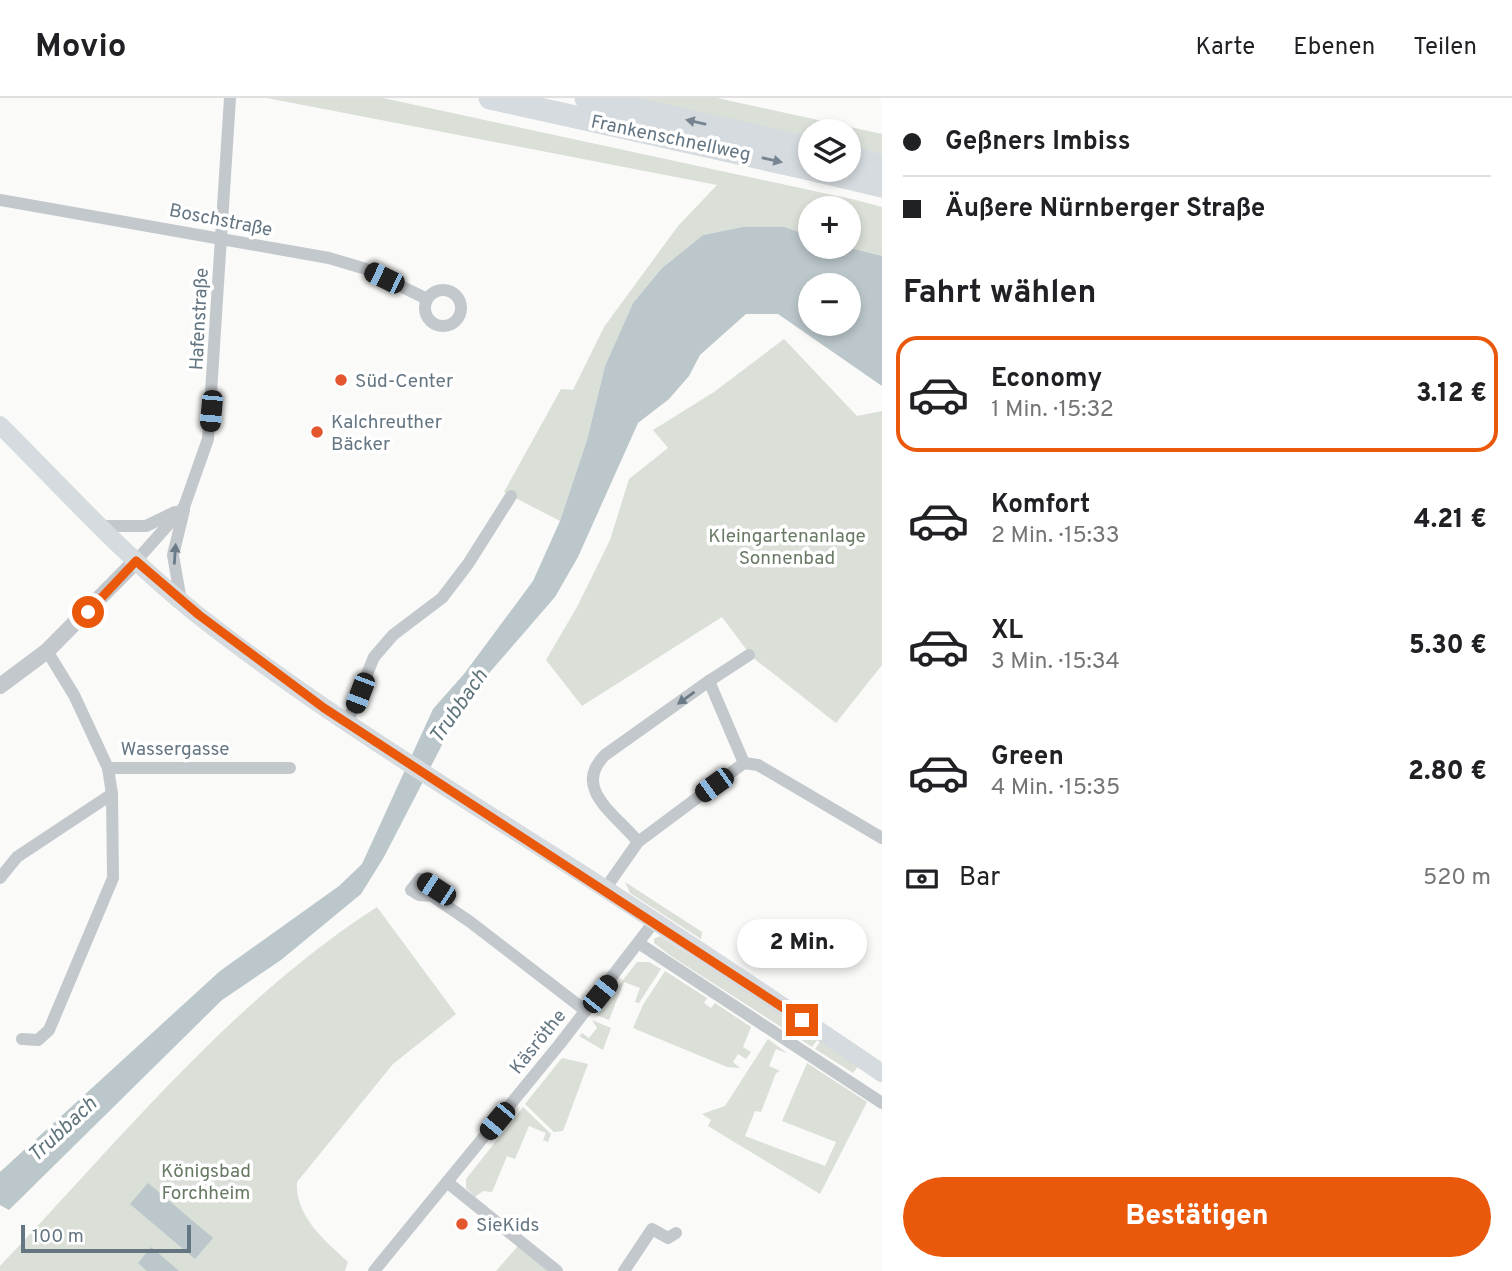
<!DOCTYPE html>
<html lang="de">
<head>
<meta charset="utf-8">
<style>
  :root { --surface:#fff; --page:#f2f2f2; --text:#202124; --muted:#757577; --line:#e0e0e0; --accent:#ea580c }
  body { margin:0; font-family:Overpass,sans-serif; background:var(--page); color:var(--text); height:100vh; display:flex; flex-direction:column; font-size:26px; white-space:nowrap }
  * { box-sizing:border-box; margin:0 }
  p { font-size:23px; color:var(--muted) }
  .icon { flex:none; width:38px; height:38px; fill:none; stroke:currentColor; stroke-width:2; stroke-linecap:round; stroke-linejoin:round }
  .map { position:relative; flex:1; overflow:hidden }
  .panel { display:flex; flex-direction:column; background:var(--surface); width:630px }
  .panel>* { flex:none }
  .hud { display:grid; align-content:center; height:154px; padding:0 21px; background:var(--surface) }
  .buttons { position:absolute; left:798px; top:21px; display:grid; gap:14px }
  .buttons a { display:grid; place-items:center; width:63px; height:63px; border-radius:50%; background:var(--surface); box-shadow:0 4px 10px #0003; font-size:35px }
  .scale { position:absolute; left:21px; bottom:18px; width:170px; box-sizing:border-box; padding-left:7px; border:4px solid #657683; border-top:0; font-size:19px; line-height:24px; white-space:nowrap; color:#657683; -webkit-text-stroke:5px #fff; paint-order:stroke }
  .end { position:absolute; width:32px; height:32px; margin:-16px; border:9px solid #ea580c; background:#fff; box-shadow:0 0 0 4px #fff }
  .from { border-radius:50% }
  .bubble { position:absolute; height:49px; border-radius:24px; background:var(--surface); box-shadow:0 4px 10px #0003; font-size:23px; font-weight:800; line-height:49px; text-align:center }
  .car { position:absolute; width:21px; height:42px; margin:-21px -10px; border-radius:9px; box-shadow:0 0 5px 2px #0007; background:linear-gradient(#222 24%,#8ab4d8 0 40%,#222 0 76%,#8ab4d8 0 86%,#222 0) }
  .hud b { display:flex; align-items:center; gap:24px; height:66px; font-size:26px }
  .hud b+b { border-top:2px solid var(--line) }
  .hud i { width:18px; height:18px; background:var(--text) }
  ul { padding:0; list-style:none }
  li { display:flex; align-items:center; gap:21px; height:116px; margin:0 14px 10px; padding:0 7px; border:4px solid transparent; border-radius:21px }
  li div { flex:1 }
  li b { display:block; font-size:26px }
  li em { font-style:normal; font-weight:800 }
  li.current { border-color:var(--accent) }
  li>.icon { width:63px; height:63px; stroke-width:1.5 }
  h2 { padding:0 21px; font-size:32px; line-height:84px }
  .pay { display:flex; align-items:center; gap:18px; height:77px; padding:0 21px; font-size:26px }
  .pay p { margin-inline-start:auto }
  .action { display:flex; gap:14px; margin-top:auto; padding:14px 21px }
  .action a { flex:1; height:80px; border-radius:42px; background:var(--accent); color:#fff; font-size:28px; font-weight:800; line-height:80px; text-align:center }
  header { display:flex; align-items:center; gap:42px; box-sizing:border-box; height:98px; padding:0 35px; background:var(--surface); border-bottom:2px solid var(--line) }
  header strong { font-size:33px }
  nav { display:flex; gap:38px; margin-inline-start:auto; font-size:24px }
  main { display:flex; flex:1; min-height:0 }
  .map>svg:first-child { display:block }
</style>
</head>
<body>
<header>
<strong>Movio</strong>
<nav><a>Karte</a><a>Ebenen</a><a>Teilen</a></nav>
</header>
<main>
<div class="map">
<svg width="882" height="1173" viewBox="0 0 882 1173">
  <rect width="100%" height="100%" fill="#fafaf8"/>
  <g fill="#dadfd7">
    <polygon points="267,0 383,0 856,102 882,109 882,158 846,149 849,149 849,110 810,110 810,138 785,129 742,129 703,137 662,170 633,205 605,268 587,342 560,423 504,394 561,291 573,292 604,229 678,128 717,87"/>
    <polygon points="627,0 717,0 882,36 882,56 849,49 849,33 810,33 810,40"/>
    <polygon points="784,241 857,318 882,313 882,567 836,625 752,559 722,519 582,608 546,562 577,509 610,442 629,381 668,350 653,332 714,294"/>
    <polygon points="625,784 702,834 701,841 630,795"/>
    <path d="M377 809 456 916 393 966 297 1084C295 1118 324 1142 348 1164L345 1173H0V1168C119 1043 231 903 377 809Z"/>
    <polygon points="660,838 819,940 812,949 671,858 654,845 654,841"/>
    <polygon points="637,864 649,864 661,871 639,905 635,904 640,890 624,884 609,922 596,917"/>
    <polygon points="665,873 707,900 704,905 711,910 715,905 751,929 743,949 751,954 746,961 738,956 733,964 740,970 727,969 633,930 643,907"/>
    <polygon points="592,922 611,930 603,952 579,938 582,935 589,940 597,930"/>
    <polygon points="768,941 787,955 776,951 769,968 780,973 776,975 761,1014 755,1013 745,1038 825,1068 836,1044 782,1023 807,965 867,1004 820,1096 708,1028 711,1022 702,1016 725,1008"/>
    <polygon points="821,942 859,967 853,975 815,951"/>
    <polygon points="562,960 588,966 563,1033 554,1034 525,1006"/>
    <polygon points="523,1009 551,1036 548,1044 543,1042 546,1035 529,1028 515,1061 507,1058 492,1094 483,1093 475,1099 466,1090 466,1081"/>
    <polygon points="518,1148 548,1173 496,1173"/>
  </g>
  <g fill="#bbc7cb" fill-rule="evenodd">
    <path d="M742 129H785L810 138V149H846L882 158V288L778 216H746L700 257 689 278 669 301 638 325 578 459 555 499 490 574 457 618 384 759 361 796 281 862 222 902 9 1112 0 1107V1074L220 873 339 788 362 766 433 611 464 576 533 483 560 423 587 342 605 268 633 205 662 170 703 137ZM810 187H849V226H810Z"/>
    <polygon points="148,1085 213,1140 195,1161 130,1106"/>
    <polygon points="151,1149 179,1173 147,1173 138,1165"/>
  </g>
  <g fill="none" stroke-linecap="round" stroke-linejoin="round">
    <g stroke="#c3c8cc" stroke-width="12">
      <polyline points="0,102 329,160 366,171 427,201"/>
      <circle cx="443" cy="210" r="18"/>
      <polyline points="99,428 146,428 175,414"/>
      <polyline points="136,463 184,409 208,341 230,0"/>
      <polyline points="181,503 173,457 184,412"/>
      <polyline points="47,553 74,597 108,670 290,670"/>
      <polyline points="709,583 749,557"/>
      <polyline points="347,625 374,559 393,537 442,500 468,466 511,398"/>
      <path d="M638 744C617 717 571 691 605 657L709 583 744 665"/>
      <polyline points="0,780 17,759 112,696"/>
      <polyline points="605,791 638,744 744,665 758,667 882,740"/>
      <polyline points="432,798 436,791 420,781 411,792 419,797 432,798 469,823 586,913"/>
      <polyline points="640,846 882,1005"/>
      <polyline points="22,941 38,942 49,932 113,780 112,696 108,670"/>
      <polyline points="447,1084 557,1173"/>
      <polyline points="374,1173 559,947 654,824"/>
      <polyline points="624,1173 652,1131 668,1140 676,1135"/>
    </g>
    <polyline stroke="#c3c8cc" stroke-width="16" points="0,588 47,553 136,463"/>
    <path stroke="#d6dbdf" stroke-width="18" d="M0 327C65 392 127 461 199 518 315 609 441 686 565 765 672 833 777 904 882 975"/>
    <g stroke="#d6dbdf" stroke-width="23">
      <polyline points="490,0 810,71"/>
      <polyline points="586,0 810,50"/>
      <polyline points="849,59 882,68"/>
      <polyline points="814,72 882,88"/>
    </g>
  </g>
  <defs><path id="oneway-solid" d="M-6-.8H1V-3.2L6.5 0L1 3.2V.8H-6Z" transform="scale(1.75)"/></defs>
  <g fill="#768591">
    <use href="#oneway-solid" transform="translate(696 24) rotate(-167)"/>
    <use href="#oneway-solid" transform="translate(772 62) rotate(13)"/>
  </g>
  <g fill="#6a7a87">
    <use href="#oneway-solid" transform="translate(175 456) rotate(-86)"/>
    <use href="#oneway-solid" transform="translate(686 600) rotate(144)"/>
  </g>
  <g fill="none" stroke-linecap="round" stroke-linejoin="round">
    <polyline stroke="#ea580c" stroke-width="9" points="88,514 136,463 199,517 324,610 802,922"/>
  </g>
  <g fill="#e4572e" stroke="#fff" stroke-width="2.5">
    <circle cx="341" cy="282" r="7"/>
    <circle cx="317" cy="334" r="7"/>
    <circle cx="462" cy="1126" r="7"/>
  </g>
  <g text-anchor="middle" stroke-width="7" stroke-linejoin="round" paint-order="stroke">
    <g font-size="19" fill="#657683" stroke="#fff">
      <text transform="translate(671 39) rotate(12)" y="7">Frankenschnellweg</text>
      <text transform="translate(221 121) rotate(11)" y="7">Boschstraße</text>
      <text transform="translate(198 221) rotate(-87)" y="7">Hafenstraße</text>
      <text x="175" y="657">Wassergasse</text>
      <text transform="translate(537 943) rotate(-51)" y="7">Käsröthe</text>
    </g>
    <g font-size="19" fill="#657683" stroke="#fff" text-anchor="start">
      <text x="355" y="289">Süd-Center</text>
      <text x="331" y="330">Kalchreuther<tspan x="331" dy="22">Bäcker</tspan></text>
      <text x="476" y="1133">SieKids</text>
    </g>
    <g font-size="19" fill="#687a64" stroke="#fff">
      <text x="787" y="444">Kleingartenanlage<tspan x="787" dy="22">Sonnenbad</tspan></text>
      <text x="206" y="1079">Königsbad<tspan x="206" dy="22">Forchheim</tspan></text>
    </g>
    <g font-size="21" font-style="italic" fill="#60757c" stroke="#fff">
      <text transform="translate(458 608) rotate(-55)" y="7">Trubbach</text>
      <text transform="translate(62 1031) rotate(-43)" y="7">Trubbach</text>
    </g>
  </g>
</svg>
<div class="buttons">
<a><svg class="icon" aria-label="layers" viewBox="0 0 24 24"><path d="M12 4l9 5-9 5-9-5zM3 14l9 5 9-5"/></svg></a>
<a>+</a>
<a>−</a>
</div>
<div class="scale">100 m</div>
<i class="end from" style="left:88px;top:514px"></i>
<i class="end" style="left:802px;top:922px"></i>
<div class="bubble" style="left:737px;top:821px;width:130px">2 Min.</div>
<i class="car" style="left:384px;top:180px;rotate:296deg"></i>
<i class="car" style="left:211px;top:313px;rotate:185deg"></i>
<i class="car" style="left:360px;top:595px;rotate:201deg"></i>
<i class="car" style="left:714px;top:687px;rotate:234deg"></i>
<i class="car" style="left:436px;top:791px;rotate:303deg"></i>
<i class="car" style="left:600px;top:896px;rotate:39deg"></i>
<i class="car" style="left:497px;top:1023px;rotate:220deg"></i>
</div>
<section class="panel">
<div class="hud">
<b><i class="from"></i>Geßners Imbiss</b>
<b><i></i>Äußere Nürnberger Straße</b>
</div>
<h2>Fahrt wählen</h2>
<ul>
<li class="current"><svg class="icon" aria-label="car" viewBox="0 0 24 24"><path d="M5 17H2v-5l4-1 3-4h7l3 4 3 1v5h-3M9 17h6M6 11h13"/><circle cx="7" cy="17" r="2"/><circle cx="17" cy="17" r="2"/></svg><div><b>Economy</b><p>1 Min. · 15:32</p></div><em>3.12 €</em></li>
<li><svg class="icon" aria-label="car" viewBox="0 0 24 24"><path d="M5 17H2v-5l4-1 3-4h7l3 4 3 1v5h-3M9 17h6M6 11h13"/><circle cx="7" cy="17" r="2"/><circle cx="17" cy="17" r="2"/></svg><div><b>Komfort</b><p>2 Min. · 15:33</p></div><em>4.21 €</em></li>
<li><svg class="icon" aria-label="car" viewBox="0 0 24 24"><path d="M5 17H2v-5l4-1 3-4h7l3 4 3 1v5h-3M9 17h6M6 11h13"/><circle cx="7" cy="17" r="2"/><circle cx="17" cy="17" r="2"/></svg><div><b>XL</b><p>3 Min. · 15:34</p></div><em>5.30 €</em></li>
<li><svg class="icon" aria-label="car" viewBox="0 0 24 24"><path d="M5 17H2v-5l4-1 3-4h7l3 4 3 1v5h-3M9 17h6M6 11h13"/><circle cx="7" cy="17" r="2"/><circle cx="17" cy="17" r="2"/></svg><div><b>Green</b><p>4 Min. · 15:35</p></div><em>2.80 €</em></li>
</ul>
<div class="pay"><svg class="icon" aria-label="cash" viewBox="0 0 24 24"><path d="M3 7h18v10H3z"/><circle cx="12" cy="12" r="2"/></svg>Bar<p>520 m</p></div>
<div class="action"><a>Bestätigen</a></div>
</section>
</main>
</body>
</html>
